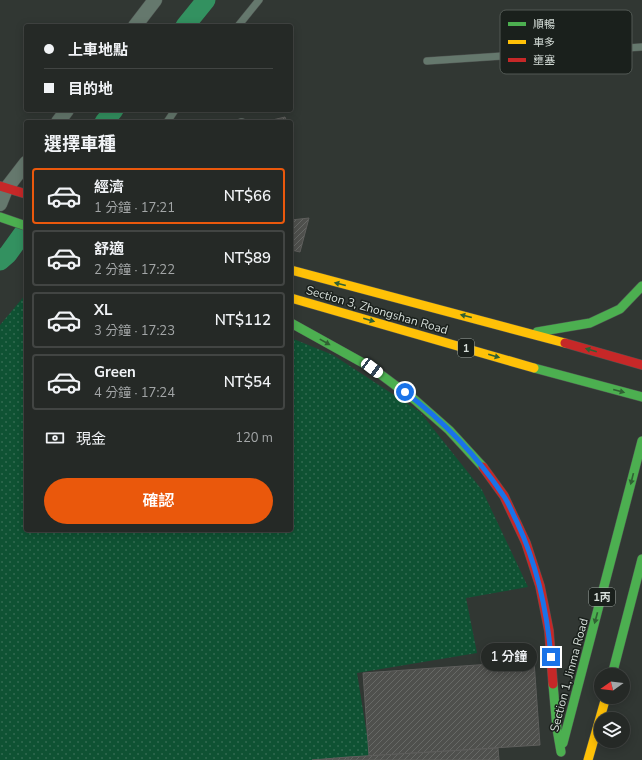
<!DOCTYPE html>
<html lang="zh-TW">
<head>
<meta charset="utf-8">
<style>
  :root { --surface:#252926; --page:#313532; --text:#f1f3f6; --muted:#a3a6a7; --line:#424543; --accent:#ea580c }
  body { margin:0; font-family:"Nunito Sans","Noto Sans TC",sans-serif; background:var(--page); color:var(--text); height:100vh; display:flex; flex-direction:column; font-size:15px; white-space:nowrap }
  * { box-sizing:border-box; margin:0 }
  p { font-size:13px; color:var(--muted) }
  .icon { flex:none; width:22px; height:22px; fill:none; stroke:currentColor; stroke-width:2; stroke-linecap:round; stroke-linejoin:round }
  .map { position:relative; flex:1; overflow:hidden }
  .panel { position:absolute; left:24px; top:120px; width:269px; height:412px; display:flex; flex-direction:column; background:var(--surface); border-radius:4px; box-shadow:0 2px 10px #0003,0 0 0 1px var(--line) }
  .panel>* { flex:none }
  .banner { position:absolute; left:24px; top:24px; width:269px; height:88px; border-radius:4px; box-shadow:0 2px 10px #0003,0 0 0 1px var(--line); display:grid; align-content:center; height:88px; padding:0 20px; background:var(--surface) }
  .needle { width:26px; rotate:256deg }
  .controls { position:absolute; left:594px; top:668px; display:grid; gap:8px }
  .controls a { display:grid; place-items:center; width:36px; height:36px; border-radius:50%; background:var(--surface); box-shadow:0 2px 10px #0003,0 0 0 1px var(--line); font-size:20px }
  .end { position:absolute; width:18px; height:18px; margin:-9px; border:5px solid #1a73e8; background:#fff; box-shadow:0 0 0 2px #fff }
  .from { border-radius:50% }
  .bubble { position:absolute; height:28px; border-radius:14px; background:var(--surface); box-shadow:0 2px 10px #0003,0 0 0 1px var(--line); font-size:13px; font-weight:600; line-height:28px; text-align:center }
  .car { position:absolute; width:12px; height:24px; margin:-12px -6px; border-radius:5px; box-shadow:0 0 3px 1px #0007; background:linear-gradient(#fff 24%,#345 0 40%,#fff 0 76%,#345 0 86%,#fff 0) }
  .banner b { display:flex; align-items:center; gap:14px; height:38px; font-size:15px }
  .banner b+b { border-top:1px solid var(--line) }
  .banner i { width:10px; height:10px; background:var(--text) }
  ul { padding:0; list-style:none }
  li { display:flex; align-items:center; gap:12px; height:56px; margin:0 8px 6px; padding:0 12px; border:2px solid var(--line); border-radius:4px }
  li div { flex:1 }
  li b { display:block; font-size:15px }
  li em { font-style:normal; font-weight:600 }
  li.current { border-color:var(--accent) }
  li>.icon { width:36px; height:36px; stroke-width:1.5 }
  h2 { padding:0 20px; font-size:18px; line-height:48px }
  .pay { display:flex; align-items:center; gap:10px; height:44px; padding:0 20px; font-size:15px }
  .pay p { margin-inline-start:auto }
  .button { display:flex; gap:8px; margin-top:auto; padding:8px 20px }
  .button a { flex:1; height:46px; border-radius:24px; background:var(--accent); color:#fff; font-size:16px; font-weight:600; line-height:46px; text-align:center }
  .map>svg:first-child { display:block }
</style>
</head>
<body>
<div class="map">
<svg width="642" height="760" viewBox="0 0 642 760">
  <defs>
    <pattern id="grass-dots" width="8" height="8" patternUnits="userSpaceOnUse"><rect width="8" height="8" fill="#0f5233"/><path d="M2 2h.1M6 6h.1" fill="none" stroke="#316a50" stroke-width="1.8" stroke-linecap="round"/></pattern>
    <pattern id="building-hatch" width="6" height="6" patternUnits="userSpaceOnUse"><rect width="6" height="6" fill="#4f504d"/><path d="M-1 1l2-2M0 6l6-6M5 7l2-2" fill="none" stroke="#676966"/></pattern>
  </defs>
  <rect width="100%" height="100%" fill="#313733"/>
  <polygon fill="url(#grass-dots)" points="26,294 26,530 291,530 291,338 333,355 420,412 482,490 528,587 466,598 477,653 357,673 371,760 0,760 0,325"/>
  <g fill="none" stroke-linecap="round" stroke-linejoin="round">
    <g stroke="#339160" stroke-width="19">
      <polyline points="185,26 206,0"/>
      <polyline points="104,122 114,110"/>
      <polyline points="0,261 8,254 26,229"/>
    </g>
  </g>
  <g fill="url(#building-hatch)" stroke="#5e5e5c">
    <polygon points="285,117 287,122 264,122"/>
    <polygon points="309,218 300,252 291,250 291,220"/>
    <polygon points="534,661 540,745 369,756 363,673"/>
    <polygon points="498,748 499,760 348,760 348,757"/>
    <polygon points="348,757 348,760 312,760"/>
  </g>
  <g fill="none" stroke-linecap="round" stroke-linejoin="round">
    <defs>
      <g id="lane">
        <polyline points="238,26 259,0"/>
        <polyline points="427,61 642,47"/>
        <polyline points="167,122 175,110"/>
        <polyline points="241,122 242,122"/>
      </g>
      <g id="street">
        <polyline points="135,26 155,0"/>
        <polyline points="58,122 67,110"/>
        <polyline points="0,204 6,189 26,163"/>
      </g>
      <g id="fast">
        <polyline points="0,217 26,226"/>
        <polyline points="291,323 372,368 415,400 449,430 483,467"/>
        <polyline points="537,332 590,323 620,309 642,286"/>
        <polyline points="534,368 642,397"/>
        <polyline points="612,675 642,559"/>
        <polyline points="553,684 557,729 561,752"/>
        <polyline points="563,743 642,441"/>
      </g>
      <g id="slow">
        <polyline points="291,270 565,343"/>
        <polyline points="291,298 534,368"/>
        <polyline points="588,760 606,697"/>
      </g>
      <g id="jam">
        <polyline points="0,186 26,194"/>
        <polyline points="565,343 642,365"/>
        <polyline points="483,467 504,496 526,543 540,586 549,631 553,684"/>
      </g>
    </defs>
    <use href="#lane" stroke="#4f5451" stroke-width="8"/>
    <use href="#street" stroke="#4f5451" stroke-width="15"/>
    <use href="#fast" stroke="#4f5451" stroke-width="10"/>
    <use href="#slow" stroke="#4f5451" stroke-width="10"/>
    <use href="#jam" stroke="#4f5451" stroke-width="10"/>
    <use href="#lane" stroke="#65786d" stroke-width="7"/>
    <use href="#street" stroke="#65786d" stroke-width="14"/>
    <use href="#fast" stroke="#4caf50" stroke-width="9"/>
    <use href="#slow" stroke="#ffc107" stroke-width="9"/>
    <use href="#jam" stroke="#c62828" stroke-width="9"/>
  </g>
  <defs><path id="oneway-solid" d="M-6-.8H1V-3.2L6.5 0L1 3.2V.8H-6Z"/></defs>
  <g fill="#306033">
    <use href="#oneway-solid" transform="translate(340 284) rotate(-166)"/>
    <use href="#oneway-solid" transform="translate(466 316) rotate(-166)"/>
    <use href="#oneway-solid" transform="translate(369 320) rotate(16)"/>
    <use href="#oneway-solid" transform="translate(325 342) rotate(29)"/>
    <use href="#oneway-solid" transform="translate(591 350) rotate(-164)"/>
    <use href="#oneway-solid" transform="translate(494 356) rotate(16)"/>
    <use href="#oneway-solid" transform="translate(619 391) rotate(15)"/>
    <use href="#oneway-solid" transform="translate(632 479) rotate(104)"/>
    <use href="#oneway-solid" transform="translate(596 618) rotate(105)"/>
  </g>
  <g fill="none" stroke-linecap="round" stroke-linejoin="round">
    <path stroke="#1a73e8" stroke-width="5" d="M405 392C442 420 477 456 503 495 509 503 512 513 517 522 537 565 547 610 551 657"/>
  </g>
  <g text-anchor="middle" stroke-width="3" stroke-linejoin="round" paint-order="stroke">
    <g fill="#1a201c" stroke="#9da4a0" stroke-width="1">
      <rect x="458" y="339" width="16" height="18" rx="3"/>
      <rect x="589" y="588" width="26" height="18" rx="3"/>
    </g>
    <g font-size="11" font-weight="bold" fill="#d5ddd8">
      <text x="466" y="352">1</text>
      <text x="602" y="601">1丙</text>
    </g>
    <g font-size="12" fill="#d5ddd8" stroke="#1a201c">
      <text transform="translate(377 310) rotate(16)" y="4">Section 3, Zhongshan Road</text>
      <text transform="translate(569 675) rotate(-75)" y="4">Section 1, Jinma Road</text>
    </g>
  </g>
  <rect x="500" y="10" width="132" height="64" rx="6" fill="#1a201c" stroke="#525954" stroke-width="1"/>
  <rect x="508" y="22" width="18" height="4" fill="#4caf50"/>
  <rect x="508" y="40" width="18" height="4" fill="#ffc107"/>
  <rect x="508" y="58" width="18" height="4" fill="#c62828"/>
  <g font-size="11" fill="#d5ddd8">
    <text x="533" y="28">順暢</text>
    <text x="533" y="46">車多</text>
    <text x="533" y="64">壅塞</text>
  </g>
</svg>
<div class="controls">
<a><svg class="needle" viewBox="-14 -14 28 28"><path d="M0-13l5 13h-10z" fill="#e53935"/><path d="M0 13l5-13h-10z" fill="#a3a6a7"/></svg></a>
<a><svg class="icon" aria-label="layers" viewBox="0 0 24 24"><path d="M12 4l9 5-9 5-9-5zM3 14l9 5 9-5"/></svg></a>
</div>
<i class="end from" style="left:405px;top:392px"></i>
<i class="end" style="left:551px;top:657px"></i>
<div class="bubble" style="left:481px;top:643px;width:56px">1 分鐘</div>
<i class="car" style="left:372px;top:368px;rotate:127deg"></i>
<div class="banner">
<b><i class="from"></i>上車地點</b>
<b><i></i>目的地</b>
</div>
<section class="panel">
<h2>選擇車種</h2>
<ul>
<li class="current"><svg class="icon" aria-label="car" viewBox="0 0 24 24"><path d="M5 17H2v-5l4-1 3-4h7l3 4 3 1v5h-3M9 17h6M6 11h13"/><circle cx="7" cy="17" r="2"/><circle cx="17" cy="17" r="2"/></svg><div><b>經濟</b><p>1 分鐘 · 17:21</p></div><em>NT$66</em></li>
<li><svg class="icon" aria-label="car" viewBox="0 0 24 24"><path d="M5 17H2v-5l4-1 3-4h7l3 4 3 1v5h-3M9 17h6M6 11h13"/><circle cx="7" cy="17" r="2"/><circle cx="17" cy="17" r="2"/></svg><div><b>舒適</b><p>2 分鐘 · 17:22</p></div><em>NT$89</em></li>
<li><svg class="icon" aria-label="car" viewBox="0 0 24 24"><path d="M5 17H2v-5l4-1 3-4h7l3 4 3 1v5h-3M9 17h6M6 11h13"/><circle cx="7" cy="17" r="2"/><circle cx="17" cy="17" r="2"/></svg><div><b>XL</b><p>3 分鐘 · 17:23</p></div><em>NT$112</em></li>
<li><svg class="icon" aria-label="car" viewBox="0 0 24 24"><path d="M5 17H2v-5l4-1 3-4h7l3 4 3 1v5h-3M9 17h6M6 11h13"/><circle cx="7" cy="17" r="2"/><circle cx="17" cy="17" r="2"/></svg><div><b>Green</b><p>4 分鐘 · 17:24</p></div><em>NT$54</em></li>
</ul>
<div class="pay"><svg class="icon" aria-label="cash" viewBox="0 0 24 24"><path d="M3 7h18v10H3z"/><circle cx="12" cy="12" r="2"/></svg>現金<p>120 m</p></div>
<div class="button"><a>確認</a></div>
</section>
</div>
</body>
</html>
